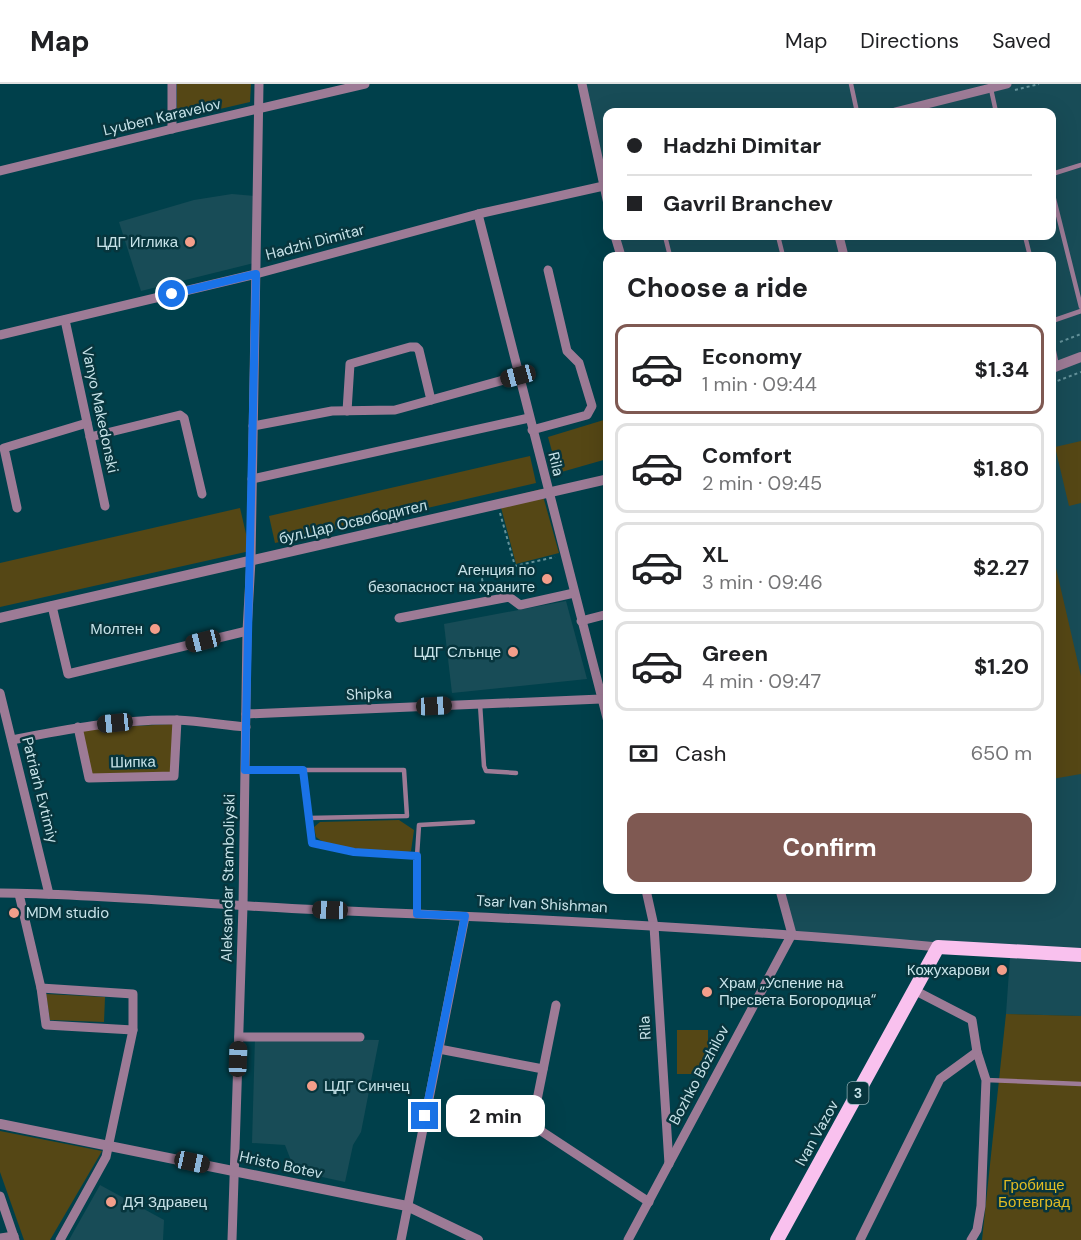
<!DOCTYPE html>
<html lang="en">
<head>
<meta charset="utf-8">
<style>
  :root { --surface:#fff; --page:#f2f2f2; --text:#202124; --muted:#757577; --line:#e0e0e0; --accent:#7f5952 }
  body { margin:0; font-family:"DM Sans",sans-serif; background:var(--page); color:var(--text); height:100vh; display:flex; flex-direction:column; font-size:22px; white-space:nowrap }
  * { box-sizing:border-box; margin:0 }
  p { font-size:20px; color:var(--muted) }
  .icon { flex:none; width:33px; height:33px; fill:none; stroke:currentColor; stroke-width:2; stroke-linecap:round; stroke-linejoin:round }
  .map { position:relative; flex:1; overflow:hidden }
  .sheet { position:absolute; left:603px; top:168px; width:453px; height:642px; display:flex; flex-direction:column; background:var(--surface); border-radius:12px; box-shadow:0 6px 24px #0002 }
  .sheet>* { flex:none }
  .hud { position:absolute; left:603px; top:24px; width:453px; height:132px; border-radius:12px; box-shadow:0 6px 24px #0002; display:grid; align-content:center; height:132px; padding:0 24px; background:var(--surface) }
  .end { position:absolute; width:27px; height:27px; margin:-14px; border:8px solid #1a73e8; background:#fff; box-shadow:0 0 0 3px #fff }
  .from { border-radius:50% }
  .bubble { position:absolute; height:42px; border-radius:12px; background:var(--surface); box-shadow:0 6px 24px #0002; font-size:20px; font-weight:700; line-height:42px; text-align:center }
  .car { position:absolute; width:18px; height:36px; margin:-18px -9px; border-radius:8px; box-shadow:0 0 4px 2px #0007; background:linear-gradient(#222 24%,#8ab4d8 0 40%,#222 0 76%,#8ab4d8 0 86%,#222 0) }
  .hud b { display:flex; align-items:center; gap:21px; height:57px; font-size:22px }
  .hud b+b { border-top:2px solid var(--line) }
  .hud i { width:15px; height:15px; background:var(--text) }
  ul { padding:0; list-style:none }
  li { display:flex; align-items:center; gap:18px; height:90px; margin:0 12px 9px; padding:0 12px; border:3px solid var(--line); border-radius:12px }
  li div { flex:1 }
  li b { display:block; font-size:22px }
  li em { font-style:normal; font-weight:700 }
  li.selected { border-color:var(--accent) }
  li>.icon { width:54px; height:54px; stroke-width:1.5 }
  h2 { padding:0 24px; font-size:27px; line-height:72px }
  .pay { display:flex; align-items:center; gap:15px; height:66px; padding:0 24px; font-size:22px }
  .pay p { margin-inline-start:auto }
  .primary-button { display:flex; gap:12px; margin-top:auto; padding:12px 24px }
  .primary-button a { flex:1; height:69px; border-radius:12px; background:var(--accent); color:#fff; font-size:24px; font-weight:700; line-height:69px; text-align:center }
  header { display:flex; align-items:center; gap:36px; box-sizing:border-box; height:84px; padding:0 30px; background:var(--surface); border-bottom:2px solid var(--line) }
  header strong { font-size:28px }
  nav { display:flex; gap:33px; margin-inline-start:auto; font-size:21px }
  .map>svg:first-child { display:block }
</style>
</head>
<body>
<header>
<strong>Map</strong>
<nav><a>Map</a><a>Directions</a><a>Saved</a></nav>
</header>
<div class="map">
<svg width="1081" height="1156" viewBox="0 0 1081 1156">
  <rect width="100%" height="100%" fill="#00404b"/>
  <g fill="#184c57">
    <polygon points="582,0 1081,0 1081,932 1006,930 1010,873 792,850 780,806 1052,806 1052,172 621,172 615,152 1052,152 1052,28 608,28 607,120"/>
    <polygon points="232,110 255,112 254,179 141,207 119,138 194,116"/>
    <polygon points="566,517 587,595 452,609 444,540"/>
    <polygon points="255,954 379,956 361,1048 353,1061 345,1098 295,1087 285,1061 252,1059"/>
    <polygon points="100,1101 164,1136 163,1156 69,1156"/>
  </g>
  <g fill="#554715">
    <polygon points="177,0 251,0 250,18 177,35"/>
    <polygon points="607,335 607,375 558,389 548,353"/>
    <polygon points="1081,357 1081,419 1069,422 1055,363"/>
    <polygon points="530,372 536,399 275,459 269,432"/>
    <polygon points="541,405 559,469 516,480 499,416"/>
    <polygon points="240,424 250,467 0,523 0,479"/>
    <polygon points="1056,484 1081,592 1081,690 1052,695 1052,485"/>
    <polygon points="174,640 173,688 91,691 80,645"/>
    <path d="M399 736 414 746 411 767 405 769C380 767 335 769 316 753L314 743 320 738Z"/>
    <polygon points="46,910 105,913 104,938 50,936"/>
    <polygon points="1006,930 1081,932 1081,1156 982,1156"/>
    <rect x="677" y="946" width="31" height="44"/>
    <polygon points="0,1047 102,1067 50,1156 24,1156 0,1088"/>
  </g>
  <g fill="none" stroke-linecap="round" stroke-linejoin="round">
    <g stroke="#64929a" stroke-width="2" stroke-dasharray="3 3" stroke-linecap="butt">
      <polyline points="1015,6 1039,0"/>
      <polyline points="1060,258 1081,250"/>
      <polyline points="1052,299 1081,288"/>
      <polyline points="500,429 515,482 555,473"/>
      <polyline points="485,509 481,490 515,482"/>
    </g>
    <g stroke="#9d7b96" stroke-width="4.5">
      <polyline points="851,0 857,28"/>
      <polyline points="991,5 996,28"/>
      <polyline points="1052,90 1081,81"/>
      <polyline points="1052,107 1081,223"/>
      <polyline points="665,152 670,172"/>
      <polyline points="778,152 783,172"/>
      <polyline points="1025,152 1030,172"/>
      <polyline points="1052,237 1081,227"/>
      <polyline points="1052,258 1057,282"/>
      <polyline points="480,620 484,682 486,687 516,689"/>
      <polyline points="245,686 303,686 309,734 407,732 404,686 303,686"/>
      <polyline points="309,734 312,759 354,768 417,772 417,830"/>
      <polyline points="417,772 419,741 473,738"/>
      <polyline points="986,996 1081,1000"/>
    </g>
    <g stroke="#9d7b96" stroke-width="9">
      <polyline points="582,0 608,120"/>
      <polyline points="895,28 1007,0"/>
      <polyline points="172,45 172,0"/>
      <polyline points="0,87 172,45 365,0"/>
      <polyline points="478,130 608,638"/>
      <polyline points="615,152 621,172"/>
      <polyline points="839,152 844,172"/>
      <polyline points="65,236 105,422"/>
      <polyline points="0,251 256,190 478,130 608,101"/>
      <polyline points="347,327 350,280 410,263 416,263 419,266 431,316"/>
      <polyline points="253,342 332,327 395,326 518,292"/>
      <polyline points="532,346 587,331 592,322 579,279 567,267 548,186"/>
      <polyline points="90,353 180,331 184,334 202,410"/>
      <polyline points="252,395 529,334"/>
      <polyline points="17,424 4,364 87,339"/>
      <polyline points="52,522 68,590 247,547"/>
      <polyline points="399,534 509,513 520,521 574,509"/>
      <polyline points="581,537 608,530"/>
      <polyline points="0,609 49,810"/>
      <polyline points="246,630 601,615"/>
      <polyline points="78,643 89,694 174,692 177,636"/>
      <path d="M12 656C67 645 121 635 177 636 200 637 223 641 246 643"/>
      <polyline points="646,806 654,842 669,1080"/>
      <path d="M0 809C101 810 201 820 302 825 514 834 727 844 938 863"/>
      <polyline points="19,810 41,904 46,941 133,946"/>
      <polyline points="41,904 133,910 133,946 106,1073 60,1156"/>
      <polyline points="914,906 972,936 977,968 986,996 981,1122 977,1146 971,1156"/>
      <polyline points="556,921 532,1041 649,1118"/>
      <polyline points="239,953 360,953"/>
      <polyline points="439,965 543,985"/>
      <polyline points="0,1112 15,1156"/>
      <polyline points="0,1154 14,1152"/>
      <polyline points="232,1156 243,822 247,547 251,476 259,0"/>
      <polyline points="401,1156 465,833"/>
      <polyline points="628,1156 792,850 780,806"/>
      <polyline points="860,1156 940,995 977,968"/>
    </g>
    <g stroke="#9d7b96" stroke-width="10">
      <polyline points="1052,284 1081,273"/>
      <polyline points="0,534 608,395"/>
      <polyline points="0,1040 407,1122 478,1156"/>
    </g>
    <polyline stroke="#f9c1ee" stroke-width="14" points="777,1156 938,863 1081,871"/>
  </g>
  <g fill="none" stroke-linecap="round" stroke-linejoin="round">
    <polyline stroke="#1a73e8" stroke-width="8" points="172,210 256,190 245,686 303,686 312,759 354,768 417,772 417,830 465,832 425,1032"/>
  </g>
  <g fill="#f49e8a" stroke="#07353d" stroke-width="2">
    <circle cx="190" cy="158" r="6"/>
    <circle cx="547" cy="495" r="6"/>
    <circle cx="155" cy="545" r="6"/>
    <circle cx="513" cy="568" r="6"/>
    <circle cx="14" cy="829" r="6"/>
    <circle cx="1002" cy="886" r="6"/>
    <circle cx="707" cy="908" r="6"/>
    <circle cx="312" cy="1002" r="6"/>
    <circle cx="111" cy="1118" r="6"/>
  </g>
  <g text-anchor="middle" stroke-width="5" stroke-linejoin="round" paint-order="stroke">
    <rect fill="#07353d" stroke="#8dafb5" stroke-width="1.5" x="847.5" y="998" width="21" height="22" rx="4.5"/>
    <g font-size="14" font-weight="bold" fill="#c7e3e9">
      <text x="858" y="1014">3</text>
    </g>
    <g font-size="15" fill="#c7e3e9" stroke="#07353d">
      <text transform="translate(162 33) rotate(-13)" y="5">Lyuben Karavelov</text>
      <text transform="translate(315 158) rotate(-15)" y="5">Hadzhi Dimitar</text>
      <text transform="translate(100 326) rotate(78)" y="5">Vanyo Makedonski</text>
      <text transform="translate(556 380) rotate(76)" y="5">Rila</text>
      <text transform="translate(353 438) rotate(-13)" y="5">бул.Цар Освободител</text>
      <text transform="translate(369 610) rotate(-2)" y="5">Shipka</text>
      <text transform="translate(133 678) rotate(-1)" y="5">Шипка</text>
      <text transform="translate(40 706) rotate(76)" y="5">Patriarh Evtimiy</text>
      <text transform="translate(228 794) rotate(-89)" y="5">Aleksandar Stamboliyski</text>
      <text transform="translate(542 820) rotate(3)" y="5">Tsar Ivan Shishman</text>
      <text transform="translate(645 944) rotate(-94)" y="5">Rila</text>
      <text transform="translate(699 991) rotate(-62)" y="5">Bozhko Bozhilov</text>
      <text transform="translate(817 1049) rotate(-61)" y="5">Ivan Vazov</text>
      <text transform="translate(281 1081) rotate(12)" y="5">Hristo Botev</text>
    </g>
    <g font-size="15" fill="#c7e3e9" stroke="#07353d" text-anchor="end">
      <text x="178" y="163">ЦДГ Иглика</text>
      <text x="535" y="491">Агенция по<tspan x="535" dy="17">безопасност на храните</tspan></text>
      <text x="143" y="550">Молтен</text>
      <text x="501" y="573">ЦДГ Слънце</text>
      <text x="26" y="834" text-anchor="start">MDM studio</text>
      <text x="990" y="891">Кожухарови</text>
      <text x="719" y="904" text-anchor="start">Храм „Успение на<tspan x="719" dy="17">Пресвета Богородица“</tspan></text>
      <text x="324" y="1007" text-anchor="start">ЦДГ Синчец</text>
      <text x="123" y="1123" text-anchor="start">ДЯ Здравец</text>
    </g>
    <g font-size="15" fill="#e1bb23" stroke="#07353d">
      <text x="1034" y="1106">Гробище<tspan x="1034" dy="17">Ботевград</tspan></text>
    </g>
  </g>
</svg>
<i class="end from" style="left:172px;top:210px"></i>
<i class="end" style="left:425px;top:1032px"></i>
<div class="bubble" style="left:446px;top:1011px;width:99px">2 min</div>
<i class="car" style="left:518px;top:292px;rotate:255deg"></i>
<i class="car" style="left:203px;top:557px;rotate:256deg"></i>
<i class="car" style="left:434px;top:622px;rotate:87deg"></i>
<i class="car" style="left:115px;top:639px;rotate:264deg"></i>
<i class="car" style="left:330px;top:826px;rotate:272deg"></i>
<i class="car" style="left:238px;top:975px;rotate:2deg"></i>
<i class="car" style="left:192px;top:1078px;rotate:102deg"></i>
<div class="hud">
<b><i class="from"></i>Hadzhi Dimitar</b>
<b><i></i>Gavril Branchev</b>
</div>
<section class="sheet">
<h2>Choose a ride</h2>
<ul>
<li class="selected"><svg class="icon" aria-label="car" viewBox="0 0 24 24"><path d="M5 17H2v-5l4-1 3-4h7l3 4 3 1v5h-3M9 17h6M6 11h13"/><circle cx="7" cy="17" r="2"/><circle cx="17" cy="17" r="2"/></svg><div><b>Economy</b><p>1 min · 09:44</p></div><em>$1.34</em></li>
<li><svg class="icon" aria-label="car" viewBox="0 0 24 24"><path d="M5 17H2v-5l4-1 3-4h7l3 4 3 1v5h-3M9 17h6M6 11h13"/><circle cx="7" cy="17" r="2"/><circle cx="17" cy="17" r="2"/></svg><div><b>Comfort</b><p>2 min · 09:45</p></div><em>$1.80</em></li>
<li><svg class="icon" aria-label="car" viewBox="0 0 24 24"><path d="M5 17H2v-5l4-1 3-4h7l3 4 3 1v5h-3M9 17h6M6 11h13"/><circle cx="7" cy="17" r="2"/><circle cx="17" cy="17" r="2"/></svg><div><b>XL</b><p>3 min · 09:46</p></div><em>$2.27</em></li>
<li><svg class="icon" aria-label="car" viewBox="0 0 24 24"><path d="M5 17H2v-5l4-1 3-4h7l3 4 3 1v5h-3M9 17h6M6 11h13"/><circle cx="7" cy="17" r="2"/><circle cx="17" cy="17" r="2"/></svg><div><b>Green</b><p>4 min · 09:47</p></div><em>$1.20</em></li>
</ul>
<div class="pay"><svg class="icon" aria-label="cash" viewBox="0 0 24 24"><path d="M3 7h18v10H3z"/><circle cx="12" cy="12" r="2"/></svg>Cash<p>650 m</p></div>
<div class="primary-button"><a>Confirm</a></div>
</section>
</div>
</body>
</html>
